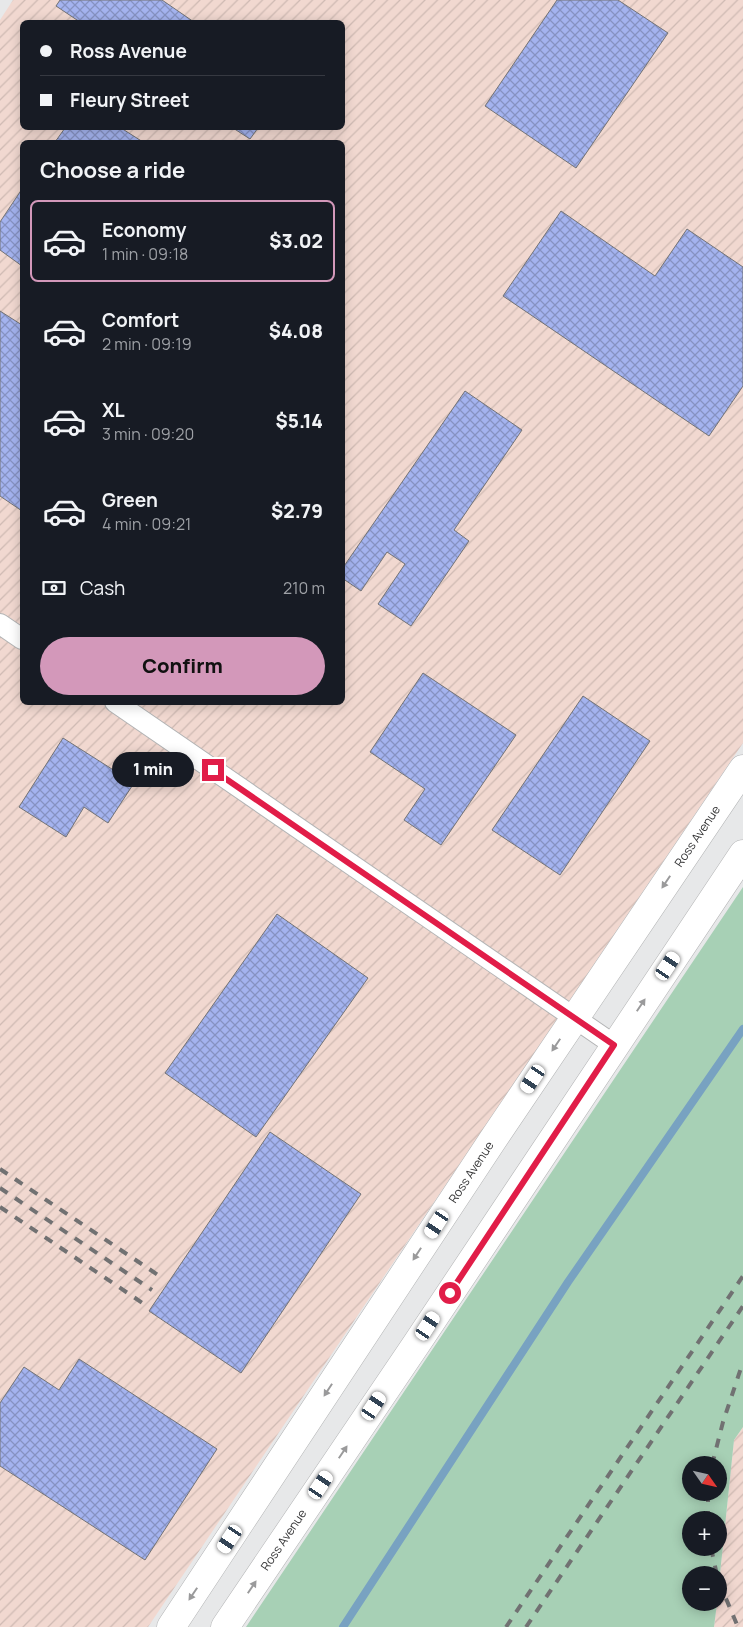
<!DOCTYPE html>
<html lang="en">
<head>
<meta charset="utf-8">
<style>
  :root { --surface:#171b24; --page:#20242c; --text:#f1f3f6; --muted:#9ea1a6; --line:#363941; --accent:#d398ba }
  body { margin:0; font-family:Manrope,sans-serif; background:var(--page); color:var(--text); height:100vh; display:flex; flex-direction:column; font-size:19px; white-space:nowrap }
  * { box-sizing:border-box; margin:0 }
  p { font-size:16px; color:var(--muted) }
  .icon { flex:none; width:28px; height:28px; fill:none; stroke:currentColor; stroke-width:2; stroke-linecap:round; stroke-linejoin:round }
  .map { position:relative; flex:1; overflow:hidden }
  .panel { position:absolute; left:20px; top:140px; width:325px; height:565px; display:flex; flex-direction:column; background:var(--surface); border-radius:8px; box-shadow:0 2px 12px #0003 }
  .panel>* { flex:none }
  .guide { position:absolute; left:20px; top:20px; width:325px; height:110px; border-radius:8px; box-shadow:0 2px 12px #0003; display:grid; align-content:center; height:110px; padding:0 20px; background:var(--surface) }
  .needle { width:32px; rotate:124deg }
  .tools { position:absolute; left:682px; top:1456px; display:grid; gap:10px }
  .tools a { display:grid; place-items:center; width:45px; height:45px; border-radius:50%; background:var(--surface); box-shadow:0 2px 12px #0003; font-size:25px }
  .end { position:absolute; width:22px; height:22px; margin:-11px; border:6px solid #e11d48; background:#fff; box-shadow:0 0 0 2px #fff }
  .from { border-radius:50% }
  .bubble { position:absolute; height:35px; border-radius:18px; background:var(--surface); box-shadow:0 2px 12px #0003; font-size:16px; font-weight:800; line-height:35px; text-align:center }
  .car { position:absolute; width:15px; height:30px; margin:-15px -8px; border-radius:6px; box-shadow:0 0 4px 1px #0007; background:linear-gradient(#fff 24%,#345 0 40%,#fff 0 76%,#345 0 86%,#fff 0) }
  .guide b { display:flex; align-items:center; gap:18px; height:48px; font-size:19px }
  .guide b+b { border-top:1px solid var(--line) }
  .guide i { width:12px; height:12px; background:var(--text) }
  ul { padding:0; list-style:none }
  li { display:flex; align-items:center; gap:15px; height:82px; margin:0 10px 8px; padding:0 10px; border:2px solid transparent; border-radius:8px }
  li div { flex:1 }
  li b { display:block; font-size:19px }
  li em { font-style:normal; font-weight:800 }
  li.on { border-color:var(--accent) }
  li>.icon { width:45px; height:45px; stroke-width:1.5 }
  h2 { padding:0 20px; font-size:22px; line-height:60px }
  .pay { display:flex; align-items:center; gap:12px; height:55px; padding:0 20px; font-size:19px }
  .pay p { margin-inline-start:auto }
  .cta { display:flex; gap:10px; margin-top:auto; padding:10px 20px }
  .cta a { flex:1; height:58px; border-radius:30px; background:var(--accent); color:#111; font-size:20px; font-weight:800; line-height:58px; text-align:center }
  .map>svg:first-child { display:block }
</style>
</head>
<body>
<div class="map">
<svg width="743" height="1627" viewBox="0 0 743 1627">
  <defs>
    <pattern id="industrial-furrows" width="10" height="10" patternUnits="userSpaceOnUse" patternTransform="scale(1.25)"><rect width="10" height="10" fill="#f1d8d0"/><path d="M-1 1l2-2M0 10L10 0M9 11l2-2" fill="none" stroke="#cfbab3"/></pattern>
    <pattern id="building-cross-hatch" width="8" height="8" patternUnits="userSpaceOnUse" patternTransform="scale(1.25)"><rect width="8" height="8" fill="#a4b3ef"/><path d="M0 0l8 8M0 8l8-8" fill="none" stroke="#8692c2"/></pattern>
  </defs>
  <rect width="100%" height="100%" fill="#e7e8e9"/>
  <g fill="url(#industrial-furrows)" fill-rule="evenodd">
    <path d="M13 0H743V743L148 1627H0V20ZM22 22H342V128H22ZM22 142H342V702H22Z"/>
    <polygon points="743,1427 743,1627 714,1627 717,1603 719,1602 719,1583 734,1440"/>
  </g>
  <path fill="#a7d0b5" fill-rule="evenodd" d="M743 887V1427L734 1440 719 1583V1575H691V1602L717 1603 714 1627H246ZM691 1465H719V1492H691ZM691 1520H719V1548H691Z"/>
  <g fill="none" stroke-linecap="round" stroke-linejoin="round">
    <polyline stroke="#78a2c1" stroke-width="8" points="343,1627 568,1282 743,1029"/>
  </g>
  <g fill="url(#building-cross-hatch)" stroke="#737375">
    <polygon points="60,0 162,0 194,22 80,22 56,6"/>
    <polygon points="557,0 618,0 668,33 576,168 485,106"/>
    <polygon points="65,128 121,128 143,142 55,142"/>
    <polygon points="233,128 258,128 250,139"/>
    <polygon points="22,189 22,266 0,250 0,222"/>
    <polygon points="561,211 655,276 687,229 743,267 743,386 709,436 503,296"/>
    <polygon points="0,311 22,325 22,388 20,392 22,394 22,511 0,496"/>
    <polygon points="465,391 522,430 454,530 469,541 411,626 378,604 405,564 387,552 361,591 342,578 342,569"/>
    <polygon points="423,673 516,735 441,845 404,820 425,789 370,752"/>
    <polygon points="583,696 650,741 560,875 492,830"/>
    <polygon points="63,738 134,783 108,823 84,807 66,837 19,807"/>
    <polygon points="277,914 368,978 256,1137 165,1073"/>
    <polygon points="270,1132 361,1194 241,1373 149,1311"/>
    <polygon points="79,1359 217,1449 145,1560 0,1466 0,1403 24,1367 59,1390"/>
  </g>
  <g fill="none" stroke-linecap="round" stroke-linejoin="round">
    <defs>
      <g id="street">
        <polyline points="0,624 22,639"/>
        <polyline points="115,702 614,1045"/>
      </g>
      <g id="secondary">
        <path id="s1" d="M171 1627 492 1141 743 769"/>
        <path id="s2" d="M225 1627 417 1343 743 854"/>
      </g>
    </defs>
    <use href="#street" stroke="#b3b4b5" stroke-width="22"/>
    <use href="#secondary" stroke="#b3b4b5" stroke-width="29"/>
    <use href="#street" stroke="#fff" stroke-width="20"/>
    <use href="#secondary" stroke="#fff" stroke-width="28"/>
    <g stroke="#717172" stroke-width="4" stroke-dasharray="9 9" stroke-linecap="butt">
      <polyline points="0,1169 161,1277"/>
      <polyline points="0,1188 152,1290"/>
      <polyline points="0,1207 144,1304"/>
      <polyline points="712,1465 723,1422 743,1362"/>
      <polyline points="708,1520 708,1492"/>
      <polyline points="711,1548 717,1575"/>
      <polyline points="719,1582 738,1627"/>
      <polyline points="506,1627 743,1276"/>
      <polyline points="526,1627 743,1306"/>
    </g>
  </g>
  <defs><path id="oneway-solid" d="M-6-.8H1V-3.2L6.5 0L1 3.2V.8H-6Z" transform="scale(1.25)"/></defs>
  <g fill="#9a9a9b">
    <use href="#oneway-solid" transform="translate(666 882) rotate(124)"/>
    <use href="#oneway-solid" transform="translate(641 1005) rotate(-56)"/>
    <use href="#oneway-solid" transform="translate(556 1045) rotate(124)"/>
    <use href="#oneway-solid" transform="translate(417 1254) rotate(123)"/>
    <use href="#oneway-solid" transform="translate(328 1390) rotate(123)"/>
    <use href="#oneway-solid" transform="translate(343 1452) rotate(-56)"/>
    <use href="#oneway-solid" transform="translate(252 1587) rotate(-56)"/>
    <use href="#oneway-solid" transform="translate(193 1594) rotate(124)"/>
  </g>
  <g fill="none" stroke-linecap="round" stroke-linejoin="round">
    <polyline stroke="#e11d48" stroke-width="6" points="213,770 614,1045 450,1293"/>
  </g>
  <g text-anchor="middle" stroke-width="5" stroke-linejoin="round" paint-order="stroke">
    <g font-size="12" fill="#363637" stroke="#e7e8e9">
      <text dy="4" stroke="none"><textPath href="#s1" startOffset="950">Ross Avenue</textPath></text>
      <text dy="4" stroke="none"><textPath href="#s1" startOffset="545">Ross Avenue</textPath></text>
      <text dy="4" stroke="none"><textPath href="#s2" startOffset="105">Ross Avenue</textPath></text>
    </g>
  </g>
</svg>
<div class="tools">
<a><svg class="needle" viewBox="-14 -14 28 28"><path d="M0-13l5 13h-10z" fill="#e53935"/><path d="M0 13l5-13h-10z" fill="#9ea1a6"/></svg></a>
<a>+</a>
<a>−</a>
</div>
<i class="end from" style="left:450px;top:1293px"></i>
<i class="end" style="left:213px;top:770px"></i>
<div class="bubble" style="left:112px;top:752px;width:82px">1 min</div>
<i class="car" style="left:668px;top:966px;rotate:34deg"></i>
<i class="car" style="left:533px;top:1079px;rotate:214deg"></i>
<i class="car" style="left:437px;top:1224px;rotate:213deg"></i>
<i class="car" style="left:428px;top:1326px;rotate:33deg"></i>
<i class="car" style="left:374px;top:1406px;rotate:34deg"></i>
<i class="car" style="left:321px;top:1485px;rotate:34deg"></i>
<i class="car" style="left:230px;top:1539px;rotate:214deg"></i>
<div class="guide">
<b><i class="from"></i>Ross Avenue</b>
<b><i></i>Fleury Street</b>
</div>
<section class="panel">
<h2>Choose a ride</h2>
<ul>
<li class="on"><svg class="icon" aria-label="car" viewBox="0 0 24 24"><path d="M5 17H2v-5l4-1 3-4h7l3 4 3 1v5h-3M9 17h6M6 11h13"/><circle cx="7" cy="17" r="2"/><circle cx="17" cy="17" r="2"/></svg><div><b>Economy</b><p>1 min · 09:18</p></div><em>$3.02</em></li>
<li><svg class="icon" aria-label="car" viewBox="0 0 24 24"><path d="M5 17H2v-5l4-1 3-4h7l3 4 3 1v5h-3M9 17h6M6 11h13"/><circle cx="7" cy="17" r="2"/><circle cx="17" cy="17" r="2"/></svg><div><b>Comfort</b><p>2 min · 09:19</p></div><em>$4.08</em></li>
<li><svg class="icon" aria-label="car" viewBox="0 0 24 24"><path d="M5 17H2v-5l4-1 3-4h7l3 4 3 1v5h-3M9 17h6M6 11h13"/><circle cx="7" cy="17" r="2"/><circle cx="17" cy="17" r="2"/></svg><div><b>XL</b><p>3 min · 09:20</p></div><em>$5.14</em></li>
<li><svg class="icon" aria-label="car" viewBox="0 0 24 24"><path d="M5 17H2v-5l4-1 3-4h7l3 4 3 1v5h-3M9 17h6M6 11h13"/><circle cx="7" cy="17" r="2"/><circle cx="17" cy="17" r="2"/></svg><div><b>Green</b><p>4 min · 09:21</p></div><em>$2.79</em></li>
</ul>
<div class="pay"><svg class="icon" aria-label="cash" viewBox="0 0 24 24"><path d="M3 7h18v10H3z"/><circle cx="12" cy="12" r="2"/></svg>Cash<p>210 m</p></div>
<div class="cta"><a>Confirm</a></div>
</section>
</div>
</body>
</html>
